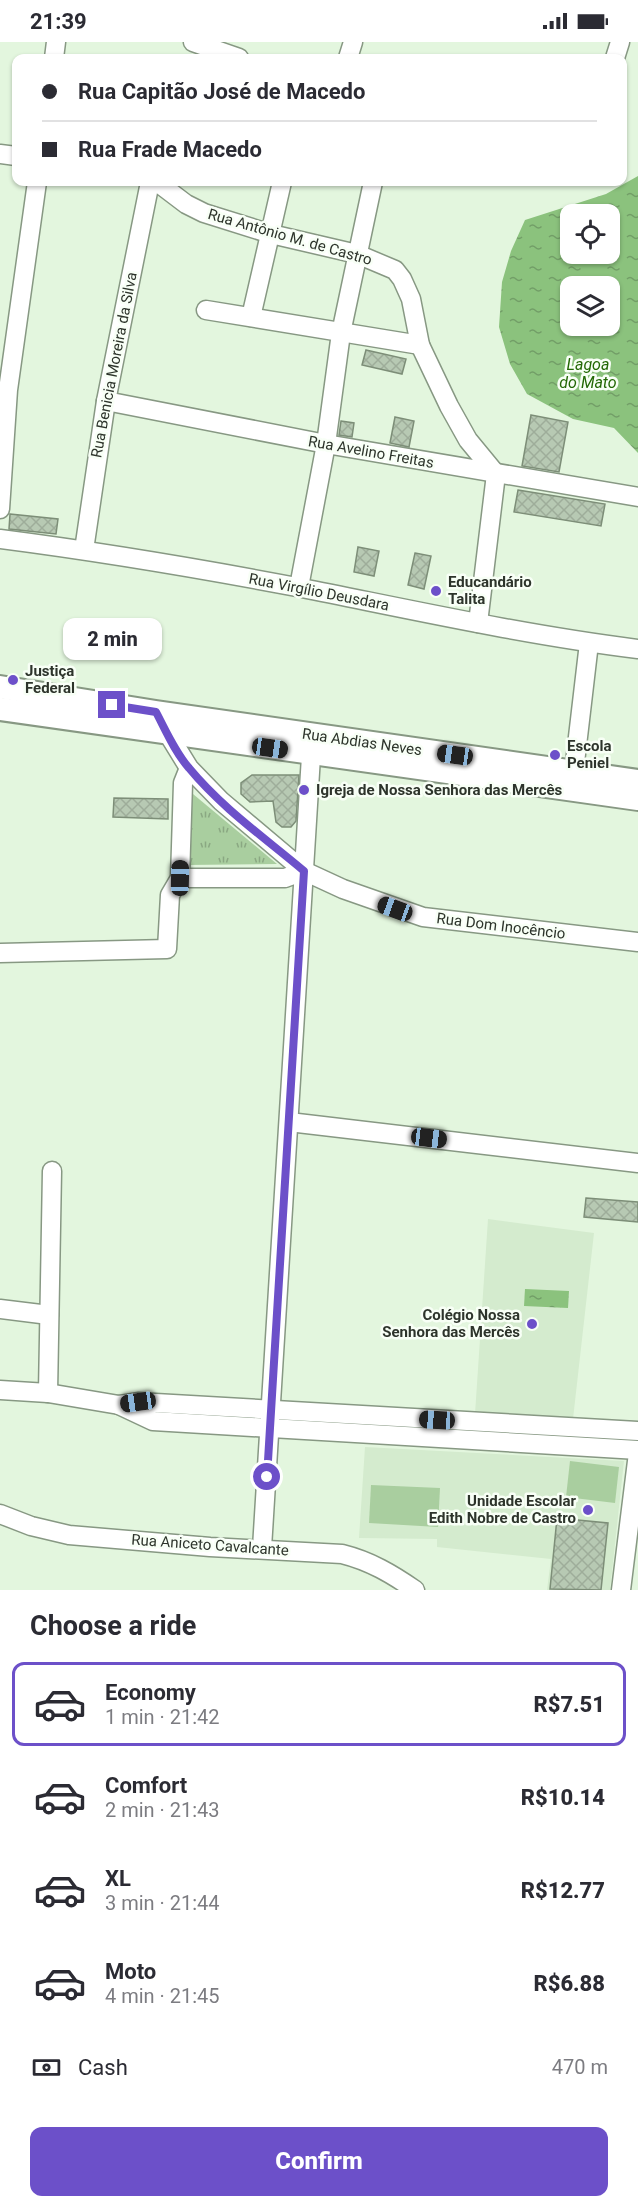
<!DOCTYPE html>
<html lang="en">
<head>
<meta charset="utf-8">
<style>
  :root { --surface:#fff; --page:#f2f2f3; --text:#2b2b33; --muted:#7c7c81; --line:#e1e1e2; --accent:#6c50c9 }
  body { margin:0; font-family:Roboto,sans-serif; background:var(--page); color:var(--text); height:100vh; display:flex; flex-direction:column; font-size:22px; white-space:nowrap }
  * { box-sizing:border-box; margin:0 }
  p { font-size:20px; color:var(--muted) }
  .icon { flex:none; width:33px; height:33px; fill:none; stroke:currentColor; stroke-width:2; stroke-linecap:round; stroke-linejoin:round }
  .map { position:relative; height:1548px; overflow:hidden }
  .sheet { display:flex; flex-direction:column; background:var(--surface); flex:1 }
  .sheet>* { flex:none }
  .guide { position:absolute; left:12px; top:12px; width:615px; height:132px; border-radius:12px; box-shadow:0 2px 4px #0004; display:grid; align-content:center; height:132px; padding:0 30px; background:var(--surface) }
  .tools { position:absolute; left:560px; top:162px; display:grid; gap:12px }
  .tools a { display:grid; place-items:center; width:60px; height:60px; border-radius:12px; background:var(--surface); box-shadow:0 2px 4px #0004; font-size:30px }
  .end { position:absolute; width:27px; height:27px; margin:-14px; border:8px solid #6c50c9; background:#fff; box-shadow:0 0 0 3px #fff }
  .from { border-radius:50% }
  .bubble { position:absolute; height:42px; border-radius:12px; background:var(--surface); box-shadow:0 2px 4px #0004; font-size:20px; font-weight:800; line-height:42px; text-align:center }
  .car { position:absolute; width:18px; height:36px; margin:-18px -9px; border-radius:8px; box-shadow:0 0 4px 2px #0007; background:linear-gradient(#222 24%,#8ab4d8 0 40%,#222 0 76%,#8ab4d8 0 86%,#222 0) }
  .guide b { display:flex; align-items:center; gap:21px; height:57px; font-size:22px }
  .guide b+b { border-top:2px solid var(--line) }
  .guide i { width:15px; height:15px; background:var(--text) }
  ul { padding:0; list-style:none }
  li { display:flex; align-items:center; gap:18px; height:84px; margin:0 12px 9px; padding:0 18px; border:3px solid transparent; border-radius:12px }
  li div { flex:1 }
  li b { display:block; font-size:22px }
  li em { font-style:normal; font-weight:800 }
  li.current { border-color:var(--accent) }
  li>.icon { width:54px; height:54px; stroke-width:1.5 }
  h2 { padding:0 30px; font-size:27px; line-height:72px }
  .pay { display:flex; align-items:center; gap:15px; height:66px; padding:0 30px; font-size:22px }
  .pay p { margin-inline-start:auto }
  .cta { display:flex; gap:12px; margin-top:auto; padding:12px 30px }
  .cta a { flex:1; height:69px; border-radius:12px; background:var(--accent); color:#fff; font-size:24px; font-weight:800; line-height:69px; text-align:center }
  .status { display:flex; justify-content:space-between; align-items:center; height:42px; padding:0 30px; background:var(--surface); direction:ltr }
  .status svg { height:16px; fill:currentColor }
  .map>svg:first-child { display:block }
</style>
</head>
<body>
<div class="status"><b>21:39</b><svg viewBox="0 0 49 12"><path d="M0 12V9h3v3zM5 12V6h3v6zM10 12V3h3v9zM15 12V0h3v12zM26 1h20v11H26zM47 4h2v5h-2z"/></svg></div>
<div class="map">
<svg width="638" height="1548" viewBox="0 0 638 1548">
  <defs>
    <pattern id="grass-tufts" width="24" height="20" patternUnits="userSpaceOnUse" patternTransform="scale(1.5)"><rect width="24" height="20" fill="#a9ce9f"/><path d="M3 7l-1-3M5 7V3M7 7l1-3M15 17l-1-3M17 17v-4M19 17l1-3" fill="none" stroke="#8aa882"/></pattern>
    <pattern id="water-ripples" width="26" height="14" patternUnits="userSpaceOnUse" patternTransform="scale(1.5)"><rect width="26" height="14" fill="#8bc27d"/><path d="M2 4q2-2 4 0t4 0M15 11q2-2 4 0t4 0" fill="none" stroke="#729e67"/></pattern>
    <pattern id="building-cross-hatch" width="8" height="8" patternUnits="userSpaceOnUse" patternTransform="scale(1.5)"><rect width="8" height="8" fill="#b7c9b3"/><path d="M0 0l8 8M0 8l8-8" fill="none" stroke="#9ead9a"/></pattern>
  </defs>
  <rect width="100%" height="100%" fill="#e3f6de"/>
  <g fill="#d4ebce">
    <polygon points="488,1177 594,1191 573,1377 475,1372"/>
    <polygon points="365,1405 624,1419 610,1548 547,1548 551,1517 437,1505 437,1497 359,1496"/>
  </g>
  <polygon fill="url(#grass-tufts)" points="187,747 277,822 186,823"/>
  <g fill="#a9ce9f">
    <polygon points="570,1419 619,1425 615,1461 566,1455"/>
    <polygon points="371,1443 440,1446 438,1485 369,1481"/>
  </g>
  <g fill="url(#water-ripples)" fill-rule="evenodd">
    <path d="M638 134V411L614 386 573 377 527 352 510 322 499 285 502 240 511 209 525 178 606 152ZM570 172H609V212H570ZM570 244H609V284H570Z"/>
    <polygon points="525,1247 569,1249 568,1266 524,1264"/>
  </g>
  <g fill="url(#building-cross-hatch)" stroke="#7d8e78" stroke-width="1.5">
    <polygon points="366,308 406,317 402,332 362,323"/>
    <polygon points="531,373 568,380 559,430 522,424"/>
    <polygon points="395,375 414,379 409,405 390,401"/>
    <polygon points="341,379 354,381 352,395 339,393"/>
    <polygon points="518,448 605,462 601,484 514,470"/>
    <polygon points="10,472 58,477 56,492 9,487"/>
    <polygon points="358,505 379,509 374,534 354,530"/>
    <polygon points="415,511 431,514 424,547 408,543"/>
    <polygon points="252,733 299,733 296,779 291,785 282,785 276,780 273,759 250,760 241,752 241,741"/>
    <polygon points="114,756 168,757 168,777 113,775"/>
    <polygon points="586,1156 638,1160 638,1180 584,1175"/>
    <polygon points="557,1476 608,1481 601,1548 550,1547"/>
  </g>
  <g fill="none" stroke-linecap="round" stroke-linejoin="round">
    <defs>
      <g id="minor">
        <polyline points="193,0 239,16"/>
        <polyline points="54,16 56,0"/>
        <polyline points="348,16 353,0"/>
        <polyline points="615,16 620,0"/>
        <polyline points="0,112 16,114"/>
        <polyline points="157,140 186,162 204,171 271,192 357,212 395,228 402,237 411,257 420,303 449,364 468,398 496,432 478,581"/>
        <polyline points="206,268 420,303"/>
        <polyline points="251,275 282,140"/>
        <polyline points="106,359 326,402 638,455"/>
        <polyline points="0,467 8,348 37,140"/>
        <path d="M0 497C101 510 202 527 302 546 413 568 525 593 638 607"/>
        <polyline points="84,508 106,359 150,140"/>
        <polyline points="299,545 326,402 341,291 373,140"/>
        <polyline points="162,682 189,726 221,759 304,829 343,847 423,875 638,900"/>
        <polyline points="574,729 589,601"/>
        <polyline points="180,836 285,836 304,829"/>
        <polyline points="0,911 167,907 170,853 180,836 183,741 189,726"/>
        <polyline points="289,1080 638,1121"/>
        <polyline points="0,1267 49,1273"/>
        <polyline points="0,1348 48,1351 119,1363 138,1360 638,1389"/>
        <polyline points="48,1351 52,1129"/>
        <polyline points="119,1363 153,1379 638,1408"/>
        <path d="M0 1472 31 1484 69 1493 210 1505 342 1512C370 1519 392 1532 415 1548"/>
        <polyline points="262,1506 312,698"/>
        <polyline points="621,1548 638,1411"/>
      </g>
      <g id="major">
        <polyline points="0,645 156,670 638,739"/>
        <polyline points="0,667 638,757"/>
      </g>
    </defs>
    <use href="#minor" stroke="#879883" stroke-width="21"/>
    <use href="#major" stroke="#879883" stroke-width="26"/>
    <use href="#minor" stroke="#fff" stroke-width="18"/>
    <use href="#major" stroke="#fff" stroke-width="22"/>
  </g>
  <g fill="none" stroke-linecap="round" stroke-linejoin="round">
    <path stroke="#6c50c9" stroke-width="8" d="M112 663 156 670C166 689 175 710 189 726 222 766 265 796 304 829L267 1435"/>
  </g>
  <g fill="#6c50c9" stroke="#f8fff6" stroke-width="2">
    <circle cx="436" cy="549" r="6"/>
    <circle cx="13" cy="638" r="6"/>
    <circle cx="555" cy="713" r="6"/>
    <circle cx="304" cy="748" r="6"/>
    <circle cx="532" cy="1282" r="6"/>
    <circle cx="588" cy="1468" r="6"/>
  </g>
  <g text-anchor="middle" stroke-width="5" stroke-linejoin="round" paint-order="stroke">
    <g font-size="15" fill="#2d342b" stroke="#f8fff6">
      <text transform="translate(290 195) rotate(16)" y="5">Rua Antônio M. de Castro</text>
      <text transform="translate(114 323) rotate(-79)" y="5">Rua Benicia Moreira da Silva</text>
      <text transform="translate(371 410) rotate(10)" y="5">Rua Avelino Freitas</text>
      <text transform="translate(319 550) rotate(11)" y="5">Rua Virgílio Deusdara</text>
      <text transform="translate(362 700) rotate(8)" y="5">Rua Abdias Neves</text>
      <text transform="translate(501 884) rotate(7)" y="5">Rua Dom Inocêncio</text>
      <text transform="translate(210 1503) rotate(4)" y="5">Rua Aniceto Cavalcante</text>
    </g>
    <g font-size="15" font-weight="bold" fill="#2d342b" stroke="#f8fff6" text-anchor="start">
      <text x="448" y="545">Educandário<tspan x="448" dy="17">Talita</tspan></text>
      <text x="25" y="634">Justiça<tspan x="25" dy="17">Federal</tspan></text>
      <text x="567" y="709">Escola<tspan x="567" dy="17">Peniel</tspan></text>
      <text x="316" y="753">Igreja de Nossa Senhora das Mercês</text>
      <text x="520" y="1278" text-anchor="end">Colégio Nossa<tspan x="520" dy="17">Senhora das Mercês</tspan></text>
      <text x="576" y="1464" text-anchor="end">Unidade Escolar<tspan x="576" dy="17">Edith Nobre de Castro</tspan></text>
    </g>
    <g font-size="16" font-style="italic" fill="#236805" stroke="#f8fff6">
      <text x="588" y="328">Lagoa<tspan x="588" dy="18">do Mato</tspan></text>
    </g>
  </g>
</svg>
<div class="tools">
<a><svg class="icon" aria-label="locate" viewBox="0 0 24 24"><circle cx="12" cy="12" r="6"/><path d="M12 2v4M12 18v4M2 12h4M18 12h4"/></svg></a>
<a><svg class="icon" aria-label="layers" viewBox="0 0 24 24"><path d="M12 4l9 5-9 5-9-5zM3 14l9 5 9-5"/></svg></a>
</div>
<i class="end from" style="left:267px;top:1435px"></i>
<i class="end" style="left:112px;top:663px"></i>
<div class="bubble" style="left:63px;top:576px;width:99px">2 min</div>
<i class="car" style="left:270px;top:706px;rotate:98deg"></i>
<i class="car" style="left:455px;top:713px;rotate:278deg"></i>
<i class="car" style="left:180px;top:836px;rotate:1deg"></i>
<i class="car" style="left:395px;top:867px;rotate:290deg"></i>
<i class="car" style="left:429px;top:1096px;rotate:97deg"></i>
<i class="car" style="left:138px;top:1360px;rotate:262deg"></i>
<i class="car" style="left:437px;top:1378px;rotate:273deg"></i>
<div class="guide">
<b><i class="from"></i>Rua Capitão José de Macedo</b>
<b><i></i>Rua Frade Macedo</b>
</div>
</div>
<section class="sheet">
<h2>Choose a ride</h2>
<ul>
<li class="current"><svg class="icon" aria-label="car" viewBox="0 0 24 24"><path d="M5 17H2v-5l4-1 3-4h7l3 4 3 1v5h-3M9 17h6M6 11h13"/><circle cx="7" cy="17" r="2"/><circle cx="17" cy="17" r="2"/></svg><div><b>Economy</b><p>1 min · 21:42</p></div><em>R$7.51</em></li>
<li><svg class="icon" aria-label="car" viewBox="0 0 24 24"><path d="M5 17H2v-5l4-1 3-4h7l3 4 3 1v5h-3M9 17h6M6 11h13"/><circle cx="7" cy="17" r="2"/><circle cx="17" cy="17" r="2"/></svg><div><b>Comfort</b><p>2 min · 21:43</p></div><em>R$10.14</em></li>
<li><svg class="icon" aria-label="car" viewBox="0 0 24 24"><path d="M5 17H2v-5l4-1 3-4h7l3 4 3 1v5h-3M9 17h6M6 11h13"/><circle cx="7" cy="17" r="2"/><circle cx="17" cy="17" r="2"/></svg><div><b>XL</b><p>3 min · 21:44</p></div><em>R$12.77</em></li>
<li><svg class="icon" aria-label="car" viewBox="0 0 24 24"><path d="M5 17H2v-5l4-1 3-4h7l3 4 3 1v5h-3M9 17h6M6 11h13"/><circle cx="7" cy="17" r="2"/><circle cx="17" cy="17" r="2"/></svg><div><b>Moto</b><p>4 min · 21:45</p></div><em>R$6.88</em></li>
</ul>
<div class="pay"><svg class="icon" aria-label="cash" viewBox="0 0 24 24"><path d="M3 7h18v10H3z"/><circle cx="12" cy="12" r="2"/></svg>Cash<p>470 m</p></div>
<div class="cta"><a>Confirm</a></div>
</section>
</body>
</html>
